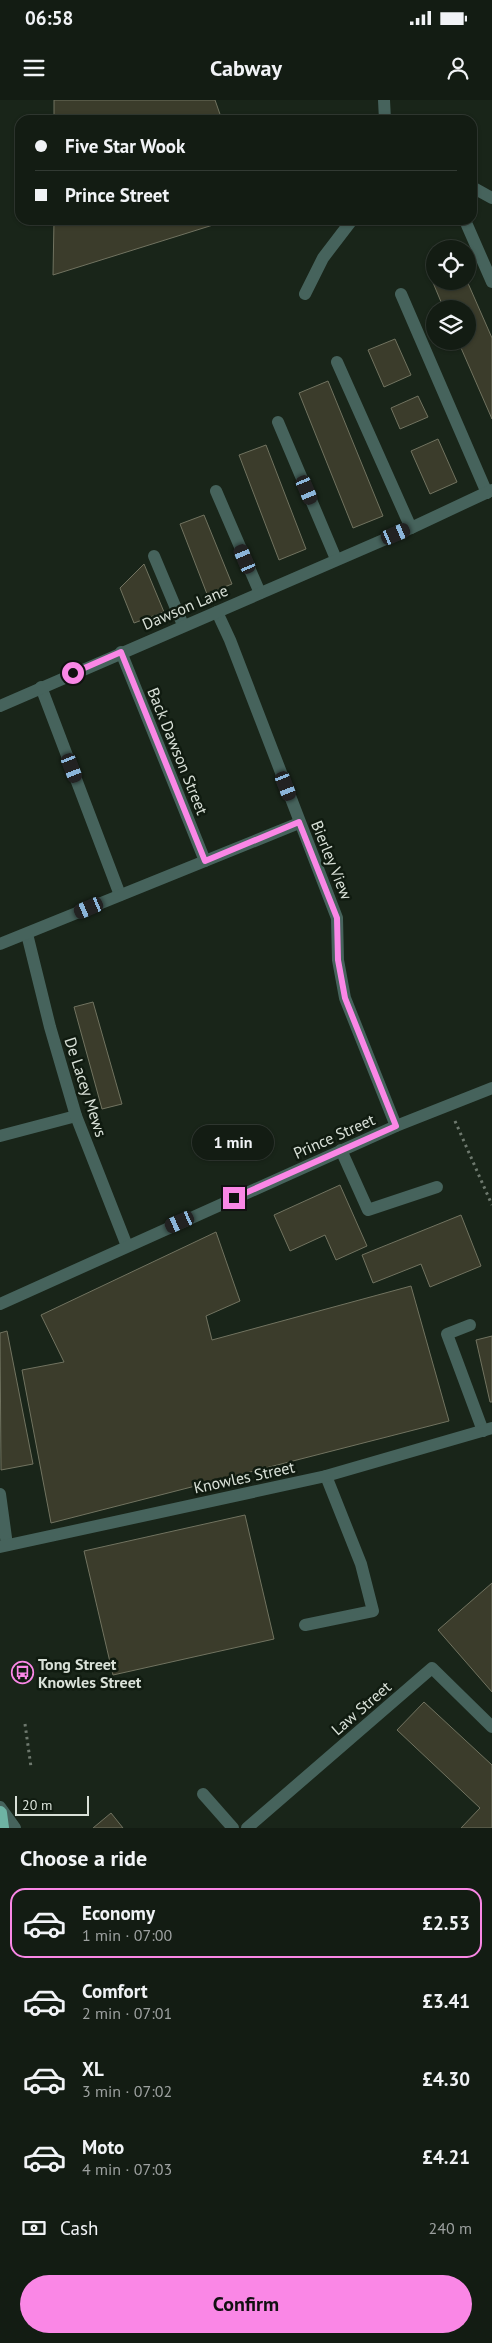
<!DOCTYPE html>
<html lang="en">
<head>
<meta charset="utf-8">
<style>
  :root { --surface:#131c13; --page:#202921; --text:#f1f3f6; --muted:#9da1a0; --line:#323a33; --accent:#fa87e6 }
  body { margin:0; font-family:"PT Sans",sans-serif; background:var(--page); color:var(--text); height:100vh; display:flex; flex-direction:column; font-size:19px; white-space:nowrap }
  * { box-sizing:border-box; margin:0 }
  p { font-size:16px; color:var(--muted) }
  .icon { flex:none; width:28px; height:28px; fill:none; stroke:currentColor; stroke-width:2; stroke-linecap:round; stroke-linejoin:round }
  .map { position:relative; height:1728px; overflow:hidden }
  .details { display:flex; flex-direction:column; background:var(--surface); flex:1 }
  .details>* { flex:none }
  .banner { position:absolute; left:15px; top:15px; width:462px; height:110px; border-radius:15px; box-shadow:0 1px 4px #0004,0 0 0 1px var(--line); display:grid; align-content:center; height:110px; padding:0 20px; background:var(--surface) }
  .controls { position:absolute; left:426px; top:140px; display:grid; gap:10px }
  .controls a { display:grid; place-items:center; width:50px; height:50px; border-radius:50%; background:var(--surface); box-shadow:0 1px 4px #0004,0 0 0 1px var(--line); font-size:25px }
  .scale { position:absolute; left:15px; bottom:12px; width:74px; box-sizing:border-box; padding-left:5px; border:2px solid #d9e1d8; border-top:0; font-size:14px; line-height:18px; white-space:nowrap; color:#d9e1d8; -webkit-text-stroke:4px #101b10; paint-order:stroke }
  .end { position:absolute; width:22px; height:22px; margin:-11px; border:6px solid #fa87e6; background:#111; box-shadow:0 0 0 2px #111 }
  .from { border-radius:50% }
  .bubble { position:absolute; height:35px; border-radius:18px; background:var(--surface); box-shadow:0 1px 4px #0004,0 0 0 1px var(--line); font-size:16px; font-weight:800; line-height:35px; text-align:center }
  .car { position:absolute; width:15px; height:30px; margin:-15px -8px; border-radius:6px; box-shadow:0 0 4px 1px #0007; background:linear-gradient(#222 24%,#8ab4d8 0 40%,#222 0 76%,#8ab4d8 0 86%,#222 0) }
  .banner b { display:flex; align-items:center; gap:18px; height:48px; font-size:19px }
  .banner b+b { border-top:1px solid var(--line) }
  .banner i { width:12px; height:12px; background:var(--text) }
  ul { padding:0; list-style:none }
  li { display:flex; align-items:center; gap:15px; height:70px; margin:0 10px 8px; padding:0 10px; border:2px solid transparent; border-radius:15px }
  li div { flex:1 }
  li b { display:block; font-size:19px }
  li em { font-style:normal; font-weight:800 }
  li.current { border-color:var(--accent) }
  li>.icon { width:45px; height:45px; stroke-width:1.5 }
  h2 { padding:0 20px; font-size:22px; line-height:60px }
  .pay { display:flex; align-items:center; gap:12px; height:55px; padding:0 20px; font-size:19px }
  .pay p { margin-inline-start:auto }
  .primary-button { display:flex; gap:10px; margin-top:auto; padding:10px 20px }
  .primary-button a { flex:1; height:58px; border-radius:30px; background:var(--accent); color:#111; font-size:20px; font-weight:800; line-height:58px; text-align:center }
  .status { display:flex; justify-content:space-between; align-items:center; height:35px; padding:0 25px; background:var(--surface); direction:ltr }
  .status svg { height:14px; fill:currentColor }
  header { display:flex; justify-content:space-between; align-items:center; height:65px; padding:0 20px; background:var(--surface); font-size:22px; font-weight:800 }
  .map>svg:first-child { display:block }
</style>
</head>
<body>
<div class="status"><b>06:58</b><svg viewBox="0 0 49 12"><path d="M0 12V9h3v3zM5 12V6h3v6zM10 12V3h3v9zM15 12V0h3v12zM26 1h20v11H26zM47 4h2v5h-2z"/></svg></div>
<header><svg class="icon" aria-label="menu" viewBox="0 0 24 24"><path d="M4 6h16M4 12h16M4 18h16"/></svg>Cabway<svg class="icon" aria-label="person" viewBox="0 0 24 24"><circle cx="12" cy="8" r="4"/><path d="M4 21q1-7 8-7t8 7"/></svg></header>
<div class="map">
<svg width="492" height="1728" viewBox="0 0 492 1728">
  <rect width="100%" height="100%" fill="#192519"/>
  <g fill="#3b3c2b" stroke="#717360">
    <polygon points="54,0 215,0 222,20 54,20"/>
    <polygon points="54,120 229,120 53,175"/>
    <polygon points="435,171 435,181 467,181 492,238 492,319 458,241 468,241 468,209 444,209 429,173"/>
    <polygon points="395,239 411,275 384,287 368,250"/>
    <polygon points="328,281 383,416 353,428 299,293"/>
    <polygon points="418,296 428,317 400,329 391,308"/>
    <polygon points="438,339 457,382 430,394 411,351"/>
    <polygon points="266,345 306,449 279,460 239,355"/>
    <polygon points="204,415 232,484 207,494 180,424"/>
    <polygon points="144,464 164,512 134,523 120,488"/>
    <polygon points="93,902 122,1004 102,1009 74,907"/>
    <polygon points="340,1085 367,1146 336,1160 325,1135 290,1151 274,1115"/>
    <polygon points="461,1115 481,1166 430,1187 421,1164 373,1183 362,1155"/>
    <polygon points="216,1132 240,1201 206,1216 212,1240 411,1186 449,1321 51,1423 22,1270 64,1262 41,1215"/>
    <polygon points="7,1231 33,1364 1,1370 0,1233"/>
    <polygon points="492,1236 492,1302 490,1302 476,1240"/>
    <polygon points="245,1415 274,1539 113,1575 84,1451"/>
    <polygon points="492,1483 492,1592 438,1530"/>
    <polygon points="424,1602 492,1665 492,1728 461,1728 480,1708 397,1630"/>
    <polygon points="111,1713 123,1728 93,1728"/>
  </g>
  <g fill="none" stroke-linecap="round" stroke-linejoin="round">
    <g stroke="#6e796e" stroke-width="3" stroke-dasharray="2.5 4" stroke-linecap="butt">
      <polyline points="455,1021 492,1105"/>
      <polyline points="25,1624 31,1667"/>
    </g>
    <g stroke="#46635c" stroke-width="12">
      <polyline points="384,0 385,20"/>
      <polyline points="472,87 492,98"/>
      <polyline points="467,125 492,182"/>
      <polyline points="305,194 323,158 352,120"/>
      <polyline points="337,262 411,428"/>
      <polyline points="216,391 260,493"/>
      <polyline points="121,552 205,761"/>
      <polyline points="0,1036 76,1016"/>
      <polyline points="341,1050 368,1110 437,1087"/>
      <polyline points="470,1225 447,1234 483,1331"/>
      <polyline points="0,1394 7,1445"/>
      <polyline points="305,1525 373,1511 361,1464 326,1376"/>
      <polyline points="203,1694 233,1728"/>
    </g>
    <g stroke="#46635c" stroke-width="12">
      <polyline points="401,194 487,393"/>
      <polyline points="278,322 336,459"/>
      <polyline points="154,456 183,525"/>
      <polyline points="217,512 230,540 337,818 338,860 345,898 396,1026"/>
      <polyline points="41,587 120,795"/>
      <polyline points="27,834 50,927 76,1016 127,1146"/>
      <polyline points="0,844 299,723"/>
      <polyline points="0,1204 396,1026 492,988"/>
      <polyline points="0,1447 326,1376 492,1328"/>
      <polyline points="247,1728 432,1568 492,1627"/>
    </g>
    <g stroke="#46635c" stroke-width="12">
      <polyline points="0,606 411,428 492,390"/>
      <polyline points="0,1707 15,1728"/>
    </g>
    <polyline stroke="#6eb3a3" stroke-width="14" points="0,1713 2,1728"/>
  </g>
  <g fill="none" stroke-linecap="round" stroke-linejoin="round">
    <polyline stroke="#fa87e6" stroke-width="6" points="73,573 121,552 205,761 299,722 337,818 338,860 345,898 396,1026 234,1098"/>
  </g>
  <defs>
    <symbol id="bus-ring" viewBox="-11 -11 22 22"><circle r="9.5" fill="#101b10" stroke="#fa87e6" stroke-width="1.5"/><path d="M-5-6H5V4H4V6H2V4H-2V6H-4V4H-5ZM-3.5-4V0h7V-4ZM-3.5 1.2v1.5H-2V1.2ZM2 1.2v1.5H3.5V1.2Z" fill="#fa87e6"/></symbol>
  </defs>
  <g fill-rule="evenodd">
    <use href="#bus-ring" x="10" y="1560" width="25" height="25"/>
  </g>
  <g text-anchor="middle" stroke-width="5" stroke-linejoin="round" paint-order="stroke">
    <g font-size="16" fill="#d9e1d8" stroke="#101b10">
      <text transform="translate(185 507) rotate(-23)" y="6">Dawson Lane</text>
      <text transform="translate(178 651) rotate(68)" y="6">Back Dawson Street</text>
      <text transform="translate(332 760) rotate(68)" y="6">Bierley View</text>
      <text transform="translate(86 987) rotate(72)" y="6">De Lacey Mews</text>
      <text transform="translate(334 1036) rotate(-24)" y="6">Prince Street</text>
      <text transform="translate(244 1377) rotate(-12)" y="6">Knowles Street</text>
      <text transform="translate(361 1608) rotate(-41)" y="6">Law Street</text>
    </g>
    <g font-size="16" font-weight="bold" fill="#d9e1d8" stroke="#101b10" text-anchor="start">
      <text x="38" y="1570">Tong Street<tspan x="38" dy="18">Knowles Street</tspan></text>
    </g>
  </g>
</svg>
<div class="controls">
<a><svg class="icon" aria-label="locate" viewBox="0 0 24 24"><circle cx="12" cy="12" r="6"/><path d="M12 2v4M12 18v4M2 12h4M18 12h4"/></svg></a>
<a><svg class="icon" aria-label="layers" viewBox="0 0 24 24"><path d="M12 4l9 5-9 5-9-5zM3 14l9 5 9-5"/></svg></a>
</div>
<div class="scale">20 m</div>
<i class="end from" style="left:73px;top:573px"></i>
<i class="end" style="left:234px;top:1098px"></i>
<div class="bubble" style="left:192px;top:1025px;width:82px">1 min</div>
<i class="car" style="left:307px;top:390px;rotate:157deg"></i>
<i class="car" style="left:396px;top:434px;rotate:67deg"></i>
<i class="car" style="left:245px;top:459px;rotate:337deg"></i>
<i class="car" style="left:72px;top:668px;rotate:159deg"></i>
<i class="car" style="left:286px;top:686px;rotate:159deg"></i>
<i class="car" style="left:89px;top:808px;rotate:247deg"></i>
<i class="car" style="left:180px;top:1122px;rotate:246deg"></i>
<div class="banner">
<b><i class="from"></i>Five Star Wook</b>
<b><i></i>Prince Street</b>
</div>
</div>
<section class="details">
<h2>Choose a ride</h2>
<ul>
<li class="current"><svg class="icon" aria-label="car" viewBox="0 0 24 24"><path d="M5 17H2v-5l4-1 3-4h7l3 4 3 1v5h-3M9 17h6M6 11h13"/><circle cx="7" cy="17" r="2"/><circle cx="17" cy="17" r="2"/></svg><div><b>Economy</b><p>1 min · 07:00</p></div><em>£2.53</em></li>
<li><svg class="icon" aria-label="car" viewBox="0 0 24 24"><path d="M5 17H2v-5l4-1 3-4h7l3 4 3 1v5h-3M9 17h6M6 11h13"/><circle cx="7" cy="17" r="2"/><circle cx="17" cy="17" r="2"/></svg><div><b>Comfort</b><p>2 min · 07:01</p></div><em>£3.41</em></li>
<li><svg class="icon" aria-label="car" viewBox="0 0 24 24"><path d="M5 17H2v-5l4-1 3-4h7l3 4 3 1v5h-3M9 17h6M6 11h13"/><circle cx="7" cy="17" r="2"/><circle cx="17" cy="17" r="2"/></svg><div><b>XL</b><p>3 min · 07:02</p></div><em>£4.30</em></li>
<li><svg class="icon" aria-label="car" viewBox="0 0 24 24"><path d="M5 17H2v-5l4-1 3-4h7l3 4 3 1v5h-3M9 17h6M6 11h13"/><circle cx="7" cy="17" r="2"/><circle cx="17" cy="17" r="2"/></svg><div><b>Moto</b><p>4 min · 07:03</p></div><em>£4.21</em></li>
</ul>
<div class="pay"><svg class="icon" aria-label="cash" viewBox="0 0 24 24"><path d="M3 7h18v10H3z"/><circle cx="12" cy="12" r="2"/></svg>Cash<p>240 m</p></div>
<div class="primary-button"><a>Confirm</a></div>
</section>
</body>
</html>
